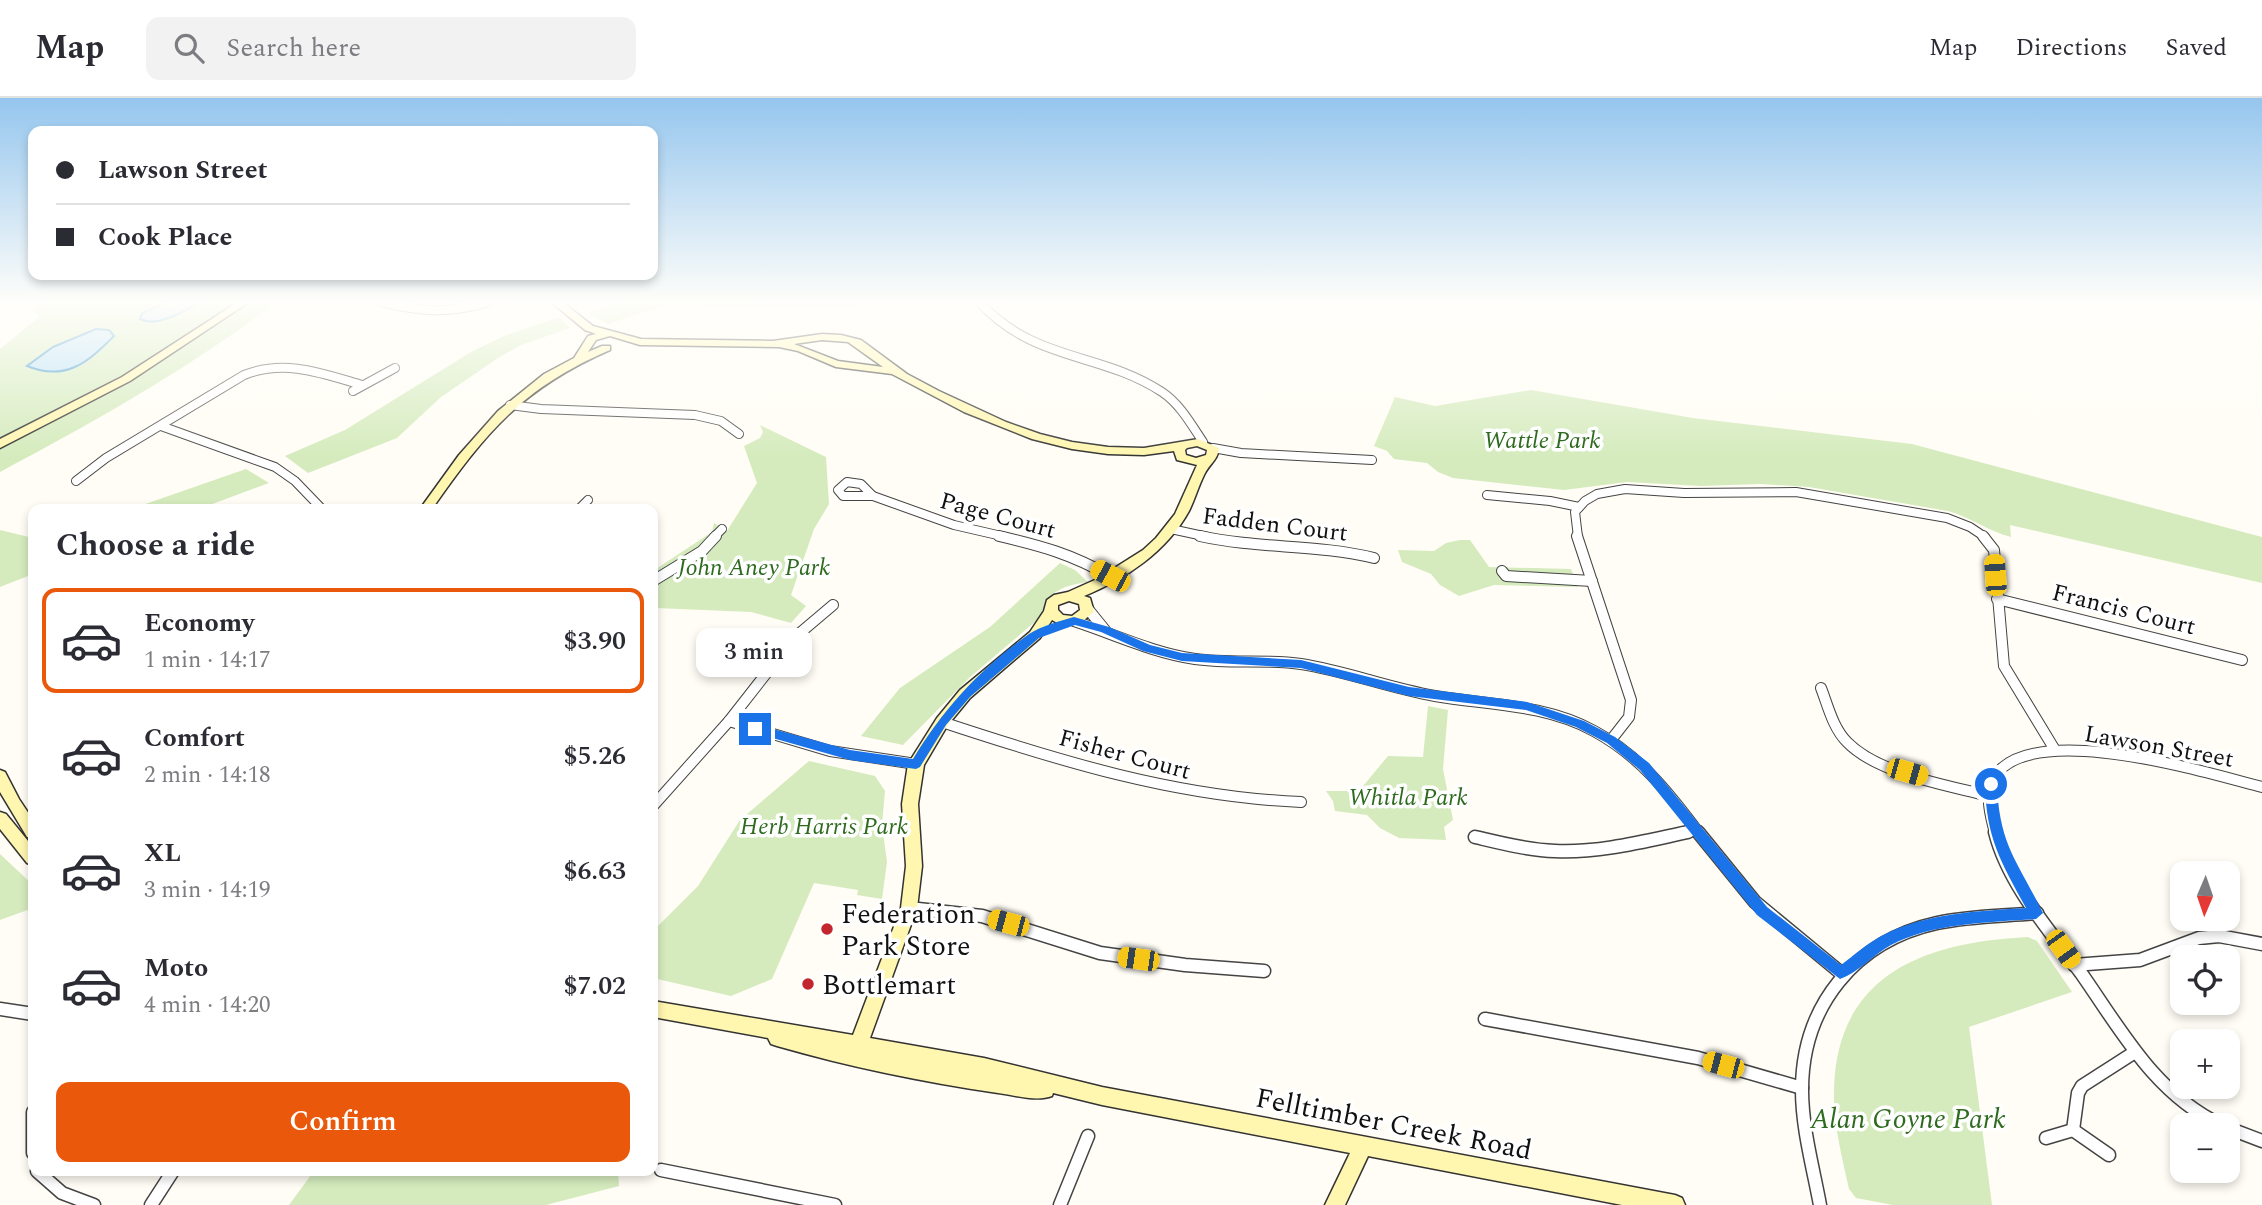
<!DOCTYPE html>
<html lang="en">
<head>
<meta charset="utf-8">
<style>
  :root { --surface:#fff; --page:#f2f2f3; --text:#2b2b33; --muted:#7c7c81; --line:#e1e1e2; --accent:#ea580c }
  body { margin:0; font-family:Spectral,serif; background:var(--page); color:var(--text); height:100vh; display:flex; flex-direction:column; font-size:26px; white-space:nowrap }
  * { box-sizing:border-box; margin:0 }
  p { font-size:23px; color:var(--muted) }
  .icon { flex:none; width:38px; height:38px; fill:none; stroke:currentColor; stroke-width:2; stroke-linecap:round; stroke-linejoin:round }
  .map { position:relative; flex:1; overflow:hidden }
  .drawer { position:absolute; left:28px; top:406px; width:630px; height:672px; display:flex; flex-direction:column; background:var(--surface); border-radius:14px; box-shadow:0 4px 10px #0003 }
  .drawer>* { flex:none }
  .banner { position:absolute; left:28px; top:28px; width:630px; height:154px; border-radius:14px; box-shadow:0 4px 10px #0003; display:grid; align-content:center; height:154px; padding:0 28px; background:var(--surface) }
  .needle { width:46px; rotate:182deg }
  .tools { position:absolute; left:2170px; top:763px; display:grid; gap:14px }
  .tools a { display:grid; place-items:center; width:70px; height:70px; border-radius:14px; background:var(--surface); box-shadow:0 4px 10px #0003; font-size:35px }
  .end { position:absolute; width:32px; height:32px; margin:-16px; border:9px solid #1a73e8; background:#fff; box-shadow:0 0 0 4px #fff }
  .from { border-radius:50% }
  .bubble { position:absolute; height:49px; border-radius:14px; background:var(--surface); box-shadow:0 4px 10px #0003; font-size:23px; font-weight:600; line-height:49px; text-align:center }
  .car { position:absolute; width:21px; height:42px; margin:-21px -10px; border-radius:9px; box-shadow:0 0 5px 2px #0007; background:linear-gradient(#f5c518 24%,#345 0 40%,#f5c518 0 76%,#345 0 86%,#f5c518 0) }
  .banner b { display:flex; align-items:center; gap:24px; height:66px; font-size:26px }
  .banner b+b { border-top:2px solid var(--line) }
  .banner i { width:18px; height:18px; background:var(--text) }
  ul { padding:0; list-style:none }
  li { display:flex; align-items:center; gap:21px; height:105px; margin:0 14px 10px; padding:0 14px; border:4px solid transparent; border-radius:14px }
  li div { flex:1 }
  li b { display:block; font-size:26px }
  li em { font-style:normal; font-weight:600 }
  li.selected { border-color:var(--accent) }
  li>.icon { width:63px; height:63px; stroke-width:1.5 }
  h2 { padding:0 28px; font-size:32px; line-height:84px }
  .button { display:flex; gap:14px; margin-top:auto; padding:14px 28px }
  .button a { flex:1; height:80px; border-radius:14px; background:var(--accent); color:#fff; font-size:28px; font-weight:600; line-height:80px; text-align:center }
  header { display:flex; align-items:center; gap:42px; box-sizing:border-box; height:98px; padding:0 35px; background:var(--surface); border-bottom:2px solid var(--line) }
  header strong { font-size:33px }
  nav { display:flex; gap:38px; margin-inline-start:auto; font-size:24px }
  .search { width:490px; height:63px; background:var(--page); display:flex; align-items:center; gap:18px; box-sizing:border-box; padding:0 24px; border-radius:14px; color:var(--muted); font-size:26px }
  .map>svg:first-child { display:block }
</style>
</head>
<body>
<header>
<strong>Map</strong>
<div class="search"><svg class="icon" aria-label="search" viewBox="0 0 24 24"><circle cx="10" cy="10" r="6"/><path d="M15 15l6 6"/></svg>Search here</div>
<nav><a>Map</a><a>Directions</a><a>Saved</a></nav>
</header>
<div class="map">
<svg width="2262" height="1107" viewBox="0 0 2262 1107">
  <rect width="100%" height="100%" fill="#fffdf5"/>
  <g fill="#d5ebbd">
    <path d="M46 204H277C190 270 96 323 0 374V251L39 219 33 213Z"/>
    <polygon points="622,204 858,204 856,209 662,208 608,226 588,215"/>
    <polygon points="559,219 570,230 521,247 498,260 441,299 397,340 308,375 285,358 345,332 471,254 506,237"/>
    <path d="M1531 292 1693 320 1912 346 2262 439V485L2010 427 2011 439C1988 433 1970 419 1948 413L1809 389 1760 386 1701 388 1627 384 1564 392 1453 380 1438 374 1427 365 1394 361 1387 353 1374 348 1395 299 1435 308Z"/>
    <polygon points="760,327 826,359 829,406 814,431 791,497 806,508 791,525 751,514 656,510 658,494 653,491 653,473 712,434 714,425 727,433 757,385 744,348 760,340 763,334"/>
    <polygon points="246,371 269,385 199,411 131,411"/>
    <polygon points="0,432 33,440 33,476 0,489"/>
    <polygon points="1460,442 1470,442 1489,469 1571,471 1578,489 1494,487 1459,498 1440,487 1431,476 1402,464 1398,452 1434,453 1446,445"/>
    <path d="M1060 465 1075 472 1088 484C1067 487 1046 492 1044 516L969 580 903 647 861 638 900 590 990 529Z"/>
    <polygon points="1428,608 1448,612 1443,671 1453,722 1444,729 1446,742 1399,740 1380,730 1367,717 1335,713 1333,703 1326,693 1359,693 1388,658 1423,659"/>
    <polygon points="809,663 875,678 885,693 882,727 887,764 882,801 857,797 858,792 814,785 772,881 731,898 653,880 653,833 698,788 740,722"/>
    <polygon points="0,756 33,787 33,810 0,822"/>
    <path d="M2028 839 2037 843 2072 894 1969 929 1992 1107H1893L1856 1100 1849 1091C1842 1059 1833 1025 1834 991 1837 874 1928 844 2028 839Z"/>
    <polygon points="314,1073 618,1073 619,1088 546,1107 289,1107"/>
  </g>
  <g fill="#b9e0f7" stroke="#3f96cf" stroke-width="2">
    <path d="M168 204H200C185 213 157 230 140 221L142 215Z"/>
    <path d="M96 231 109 232 114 238C88 264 66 284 27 268L53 249Z"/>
  </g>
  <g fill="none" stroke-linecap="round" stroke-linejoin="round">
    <defs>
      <g id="street-far2">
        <path d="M381 204C419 214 451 216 489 204"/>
        <path d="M979 204C1036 265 1099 253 1162 294 1180 306 1191 326 1203 344"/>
        <polyline points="353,293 395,270"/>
        <polyline points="510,307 541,311 695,317 721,323 739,336"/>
        <polyline points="161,328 275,369 295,383 322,411"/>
        <polyline points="1213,350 1241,355 1372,362"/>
        <path d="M76 383 106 360 244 277C285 261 321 275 362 287"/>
        <polygon points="847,384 861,386 873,398 843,398 838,392"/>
        <polyline points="1487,397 1550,403 1579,409"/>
        <polyline points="873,398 954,427 1006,439"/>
        <polyline points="579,411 588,402"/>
        <polyline points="1171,431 1208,439"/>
        <polyline points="714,439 722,431"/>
        <polyline points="1578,439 1575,414 1585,403 1597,396 1625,391 1684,395 1796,394 1947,420 1970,429 1985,439"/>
      </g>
      <g id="street-far1">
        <path d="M999 438C1042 448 1071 456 1110 478"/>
        <path d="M1200 438C1258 451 1317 446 1374 460"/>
        <polyline points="1577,438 1631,602 1629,619 1611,642"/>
        <polyline points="1983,438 1994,452 2004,568 2055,652"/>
        <polyline points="1502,473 1506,478 1592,483"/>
        <polyline points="653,483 702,453 716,438"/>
        <polyline points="1997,501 2242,562"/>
        <polyline points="1088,511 1105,532"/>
        <path d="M1074 523C1114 536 1153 555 1195 561 1230 566 1266 561 1301 566 1346 573 1389 590 1435 598 1488 607 1545 606 1594 633 1639 657 1669 695 1699 735"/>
        <path d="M1821 590C1828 608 1833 630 1847 644 1878 676 1947 687 1989 698"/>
        <polyline points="729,623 830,653 916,666"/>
        <path d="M942 624C1060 663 1176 699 1301 704"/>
        <polyline points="653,708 729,623 794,540 833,507"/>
        <polyline points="1680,735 1695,732"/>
        <path d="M1995 735C1991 720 1985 698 1992 683 2024 618 2207 675 2262 689"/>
      </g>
      <g id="street">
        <polyline points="1698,734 1755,804 1841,875"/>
        <path d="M1995 734C2008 786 2050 833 2081 875 2121 932 2155 996 2221 1027"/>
        <path d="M1475 739C1501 745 1528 752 1555 753 1600 755 1645 743 1688 734"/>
        <polyline points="909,810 982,818 1100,855 1185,867 1264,873"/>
        <polyline points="2074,867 2140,862 2199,840 2219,838 2262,846"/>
        <polyline points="0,911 33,916"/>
        <polyline points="1485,921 1698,960 1802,990"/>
        <polyline points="33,1014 33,1055"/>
        <polyline points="2228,1030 2262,1043"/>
        <polyline points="2073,1032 2078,995 2082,988 2135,954"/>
        <polyline points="2046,1040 2073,1032 2109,1057"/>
        <polyline points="661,1072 835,1107"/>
        <polyline points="37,1073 62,1095 94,1107"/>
        <polyline points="151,1107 173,1073"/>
        <polyline points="1060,1107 1088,1038"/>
        <path d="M1820 1107C1813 1069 1802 1030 1802 992 1802 908 1855 843 1937 825 1969 818 2004 818 2037 815"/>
      </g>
      <g id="secondary">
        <polygon points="238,204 249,204 130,283 0,350 0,341 122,279"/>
        <path d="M551 204H562L593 228 641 241 773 243 822 236 841 237 861 242 907 276 939 293 1006 324 1040 336 1072 344 1108 349 1144 350 1198 341 1219 350C1218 362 1209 366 1204 377 1198 389 1195 401 1189 413 1167 453 1126 481 1084 498L1090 500 1094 514 1079 526H1059L1052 522 1040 540 970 600 947 628 924 667 918 706 922 768 917 810 870 940 984 960 1102 989 1675 1097 1682 1100 1685 1107H1622L1368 1058 1345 1107H1325L1350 1055 1102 1007 1053 995 1052 998C1037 1004 1014 997 998 995 923 984 850 969 777 948L771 946 768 940 653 919V903L853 937 901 810 906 768 902 706 908 666 937 620 960 592 1030 534 1044 513 1047 502 1054 497 1068 494 1097 481 1143 452 1156 440 1175 416 1197 367 1177 362 1174 353 1144 357 1108 356 1072 351 1032 341 964 314 892 276 836 269 798 253 779 249 640 247 610 238 596 242 588 254 602 248H610V252C522 290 485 335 432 411H420L459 357 498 313 544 276 574 260 588 238 596 236 585 232ZM822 242 848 244 883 269 838 263 794 246ZM1197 348 1207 352 1206 357 1196 360 1186 357 1185 352 1187 350ZM1069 503 1079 506 1080 512 1072 518 1063 517 1058 512V507Z"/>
        <polygon points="0,672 5,674 19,701 33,722 33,740 27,739 0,694"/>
        <polygon points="0,714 6,716 33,749 33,767 27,765 0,731"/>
      </g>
    </defs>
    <use href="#street-far2" stroke="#444" stroke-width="10"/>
    <use href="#street-far1" stroke="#444" stroke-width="12"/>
    <use href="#street" stroke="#444" stroke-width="15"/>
    <use href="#secondary" stroke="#333" stroke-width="3"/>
    <use href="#street-far2" stroke="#fff" stroke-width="8"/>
    <use href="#street-far1" stroke="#fff" stroke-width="10"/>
    <use href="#street" stroke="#fff" stroke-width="12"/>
    <use href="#secondary" fill="#fff6b0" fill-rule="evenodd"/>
  </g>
  <linearGradient id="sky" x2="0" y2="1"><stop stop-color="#95c6ee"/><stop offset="0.57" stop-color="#fffefa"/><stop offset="1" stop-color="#fffefa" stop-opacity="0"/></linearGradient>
  <rect width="2262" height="359" fill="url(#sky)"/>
  <path fill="#1a73e8" d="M1074 519 1109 529 1150 547 1182 555 1301 562 1409 589 1527 604 1584 623 1615 639 1649 665 1767 809 1841 867C1854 857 1867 846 1881 838 1925 815 1979 813 2026 810 2001 764 1986 740 1985 686L1991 681 1997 686C1999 747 2018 764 2043 815L2036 821C1991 824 1931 825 1891 847 1873 857 1859 874 1840 881L1757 817 1640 672 1607 645 1576 629 1526 612 1409 598 1301 570 1182 563 1143 553 1101 534 1075 527 1039 540 970 599 946 627 920 669 916 671 850 662 755 635 749 631 755 626 850 652 913 661C944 610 980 571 1029 536 1041 528 1060 523 1074 519Z"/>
  <g fill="#c4262e" stroke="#fff" stroke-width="2.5">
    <circle cx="827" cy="831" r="7"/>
    <circle cx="808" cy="886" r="7"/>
  </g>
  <g text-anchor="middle" stroke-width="7" stroke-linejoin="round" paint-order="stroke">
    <g font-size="24" font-style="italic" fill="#2f6b1f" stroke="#fff">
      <text x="1542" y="350">Wattle Park</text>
      <text x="754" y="477">John Aney Park</text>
      <text x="1408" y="707">Whitla Park</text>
      <text x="824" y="736">Herb Harris Park</text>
    </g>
    <g font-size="24" fill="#111" stroke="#fff">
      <text transform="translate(998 417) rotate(15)" y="8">Page Court</text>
      <text transform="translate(1275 426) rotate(7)" y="8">Fadden Court</text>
      <text transform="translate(2124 511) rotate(14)" y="8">Francis Court</text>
      <text transform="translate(2159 648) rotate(10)" y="8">Lawson Street</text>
      <text transform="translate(1125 656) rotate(15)" y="8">Fisher Court</text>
    </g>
    <g font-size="28" fill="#111" stroke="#fff" text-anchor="start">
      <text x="841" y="825">Federation<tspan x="841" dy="32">Park Store</tspan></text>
      <text x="822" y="896">Bottlemart</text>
    </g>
    <g font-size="28" font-style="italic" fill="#2f6b1f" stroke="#fff">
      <text x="1908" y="1030">Alan Goyne Park</text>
    </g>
    <g font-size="28" fill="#111" stroke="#fff">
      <text transform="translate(1394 1025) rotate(11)" y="10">Felltimber Creek Road</text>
    </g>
  </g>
</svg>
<div class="tools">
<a><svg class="needle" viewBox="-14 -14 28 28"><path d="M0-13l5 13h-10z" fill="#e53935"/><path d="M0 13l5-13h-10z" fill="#7c7c81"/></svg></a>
<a><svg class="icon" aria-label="locate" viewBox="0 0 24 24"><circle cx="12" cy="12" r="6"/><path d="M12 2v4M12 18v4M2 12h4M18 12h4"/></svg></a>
<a>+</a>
<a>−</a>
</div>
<i class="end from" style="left:1991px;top:686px"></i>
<i class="end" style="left:755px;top:631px"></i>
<div class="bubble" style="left:696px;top:530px;width:116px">3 min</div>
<i class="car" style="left:1995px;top:477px;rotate:356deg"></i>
<i class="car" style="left:1110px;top:478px;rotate:298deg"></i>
<i class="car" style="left:1907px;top:674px;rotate:106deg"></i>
<i class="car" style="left:1008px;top:825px;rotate:285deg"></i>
<i class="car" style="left:2063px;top:851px;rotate:144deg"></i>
<i class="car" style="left:1138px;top:861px;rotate:278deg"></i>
<i class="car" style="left:1723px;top:967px;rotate:285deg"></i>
<div class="banner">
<b><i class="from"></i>Lawson Street</b>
<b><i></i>Cook Place</b>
</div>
<section class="drawer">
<h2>Choose a ride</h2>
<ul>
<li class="selected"><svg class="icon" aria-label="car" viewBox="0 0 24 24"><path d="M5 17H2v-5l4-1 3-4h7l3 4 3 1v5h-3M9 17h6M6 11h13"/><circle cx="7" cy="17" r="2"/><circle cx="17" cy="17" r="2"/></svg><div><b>Economy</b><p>1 min · 14:17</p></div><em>$3.90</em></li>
<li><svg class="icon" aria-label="car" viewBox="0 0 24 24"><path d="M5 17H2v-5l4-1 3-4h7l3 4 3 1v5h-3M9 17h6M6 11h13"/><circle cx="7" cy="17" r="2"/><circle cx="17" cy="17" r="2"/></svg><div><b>Comfort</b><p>2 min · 14:18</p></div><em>$5.26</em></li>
<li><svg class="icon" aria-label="car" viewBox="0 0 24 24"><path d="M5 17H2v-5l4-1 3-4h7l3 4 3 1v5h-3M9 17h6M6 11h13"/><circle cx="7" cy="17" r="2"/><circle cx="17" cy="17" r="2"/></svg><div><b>XL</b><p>3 min · 14:19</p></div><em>$6.63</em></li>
<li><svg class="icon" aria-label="car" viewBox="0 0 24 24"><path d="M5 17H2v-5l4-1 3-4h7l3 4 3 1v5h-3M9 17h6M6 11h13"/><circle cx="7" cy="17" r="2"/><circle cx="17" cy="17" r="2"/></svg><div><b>Moto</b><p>4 min · 14:20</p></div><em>$7.02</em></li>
</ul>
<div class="button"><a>Confirm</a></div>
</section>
</div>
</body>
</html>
